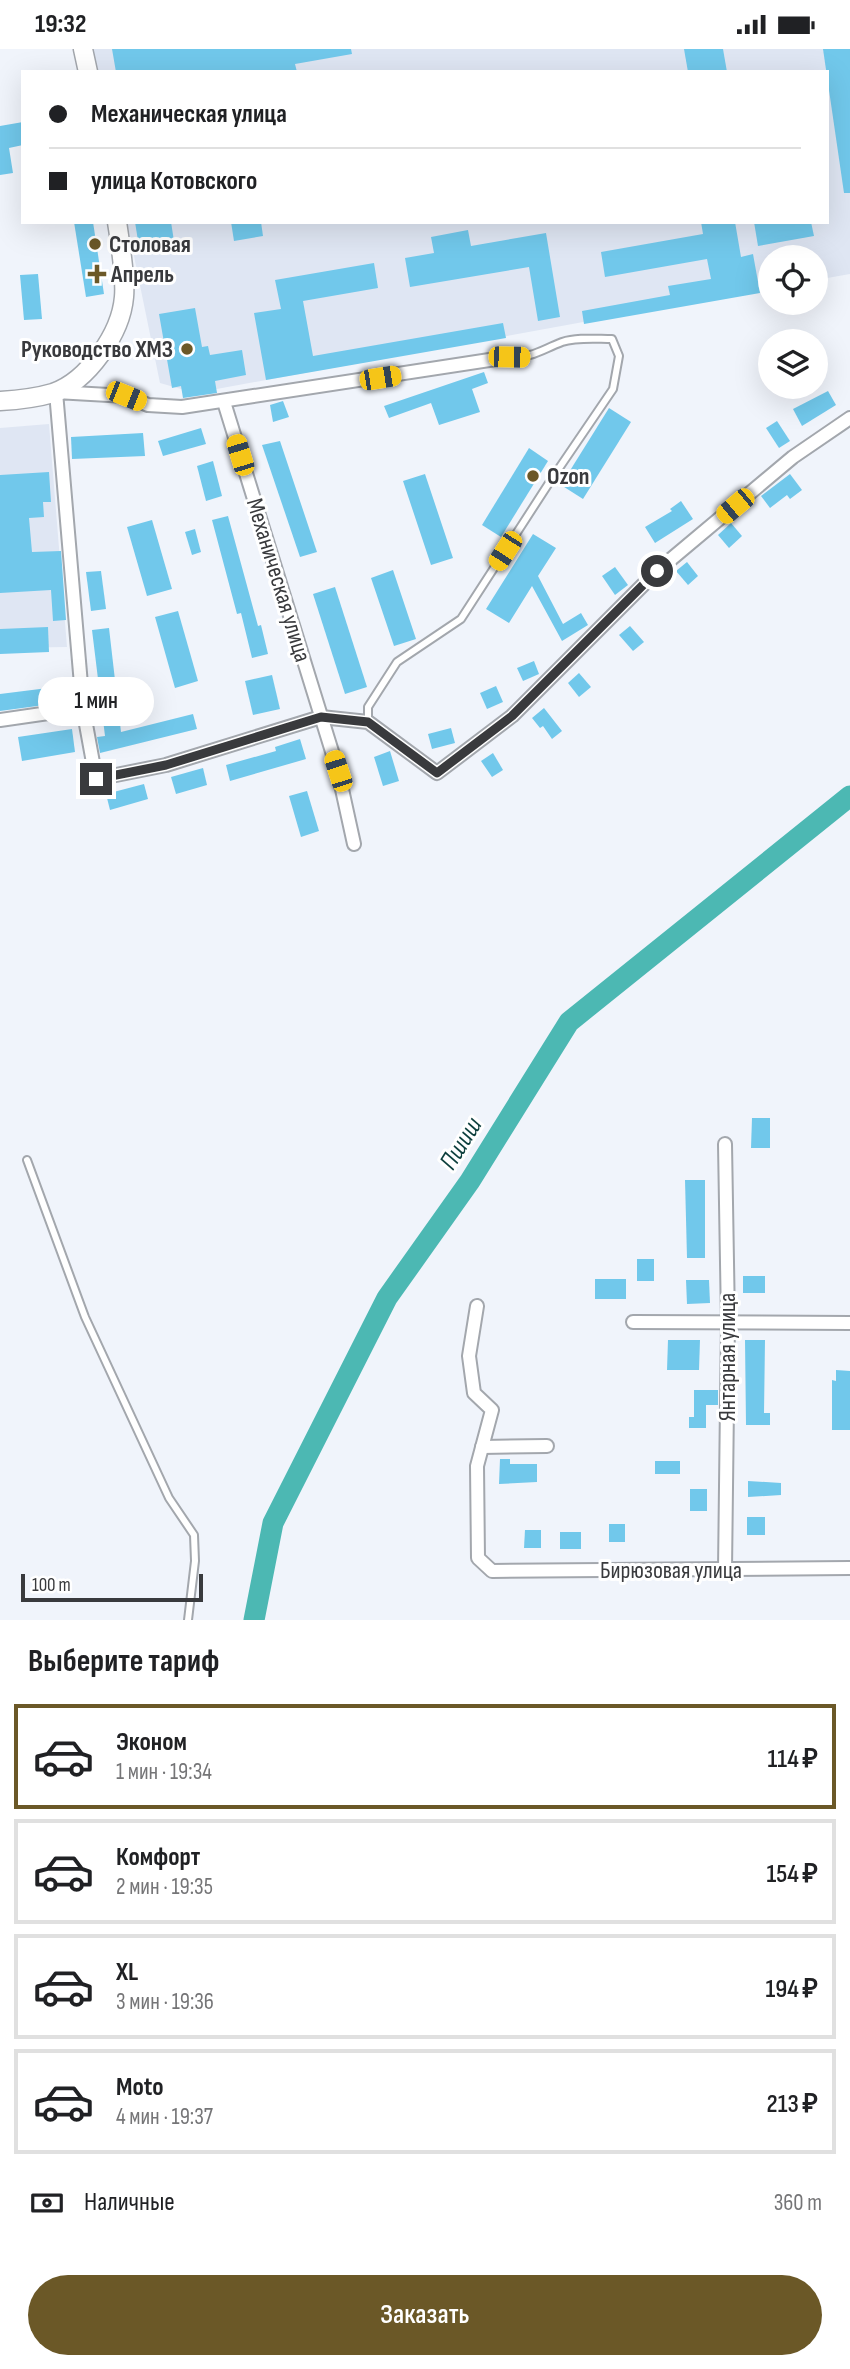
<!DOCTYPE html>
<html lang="ru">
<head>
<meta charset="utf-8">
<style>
  :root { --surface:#fff; --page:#f2f2f2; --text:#202124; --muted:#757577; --line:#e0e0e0; --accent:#6b5827 }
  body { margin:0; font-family:"Sofia Sans Condensed",sans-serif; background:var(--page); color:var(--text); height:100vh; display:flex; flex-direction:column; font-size:26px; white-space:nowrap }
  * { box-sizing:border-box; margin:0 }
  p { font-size:23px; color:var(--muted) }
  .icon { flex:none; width:38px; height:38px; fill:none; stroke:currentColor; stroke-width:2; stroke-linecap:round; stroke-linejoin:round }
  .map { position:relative; height:1571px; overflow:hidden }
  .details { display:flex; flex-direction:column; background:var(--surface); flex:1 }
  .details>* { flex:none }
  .guide { position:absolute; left:21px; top:21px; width:808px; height:154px; border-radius:0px; box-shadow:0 7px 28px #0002; display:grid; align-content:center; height:154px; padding:0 28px; background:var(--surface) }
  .tools { position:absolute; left:758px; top:196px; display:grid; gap:14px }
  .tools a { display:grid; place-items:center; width:70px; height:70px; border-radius:50%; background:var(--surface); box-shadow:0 7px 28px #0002; font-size:35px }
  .scale { position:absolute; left:21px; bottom:18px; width:182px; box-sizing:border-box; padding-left:7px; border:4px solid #393a3d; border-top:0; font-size:19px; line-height:24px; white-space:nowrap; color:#393a3d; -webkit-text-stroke:5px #fff; paint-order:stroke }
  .end { position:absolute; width:32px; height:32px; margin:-16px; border:9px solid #393a3d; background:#fff; box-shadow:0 0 0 4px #fff }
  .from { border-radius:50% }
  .bubble { position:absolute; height:49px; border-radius:24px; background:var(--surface); box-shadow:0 7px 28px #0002; font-size:23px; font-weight:600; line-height:49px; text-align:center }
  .car { position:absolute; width:21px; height:42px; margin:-21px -10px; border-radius:9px; box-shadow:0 0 5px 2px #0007; background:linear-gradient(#f5c518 24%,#345 0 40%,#f5c518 0 76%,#345 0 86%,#f5c518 0) }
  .guide b { display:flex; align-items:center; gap:24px; height:66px; font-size:26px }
  .guide b+b { border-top:2px solid var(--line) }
  .guide i { width:18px; height:18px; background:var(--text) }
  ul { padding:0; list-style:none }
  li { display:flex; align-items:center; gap:21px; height:105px; margin:0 14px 10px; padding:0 14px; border:4px solid var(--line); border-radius:0px }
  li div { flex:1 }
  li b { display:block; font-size:26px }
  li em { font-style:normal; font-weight:600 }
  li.on { border-color:var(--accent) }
  li>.icon { width:63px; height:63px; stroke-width:1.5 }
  h2 { padding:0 28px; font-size:32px; line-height:84px }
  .pay { display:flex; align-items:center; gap:18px; height:77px; padding:0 28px; font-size:26px }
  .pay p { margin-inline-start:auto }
  .action { display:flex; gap:14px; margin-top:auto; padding:14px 28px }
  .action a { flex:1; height:80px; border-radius:42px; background:var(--accent); color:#fff; font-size:28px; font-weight:600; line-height:80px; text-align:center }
  .status { display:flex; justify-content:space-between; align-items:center; height:49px; padding:0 35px; background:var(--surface); direction:ltr }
  .status svg { height:19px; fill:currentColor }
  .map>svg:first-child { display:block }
</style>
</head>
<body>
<div class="status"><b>19:32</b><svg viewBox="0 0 49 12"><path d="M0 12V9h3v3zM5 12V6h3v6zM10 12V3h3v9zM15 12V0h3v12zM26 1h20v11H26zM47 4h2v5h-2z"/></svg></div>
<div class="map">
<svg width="850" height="1571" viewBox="0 0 850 1571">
  <rect width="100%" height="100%" fill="#f0f4fb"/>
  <g fill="#dfe6f3">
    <polygon points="91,0 850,0 850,225 816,231 816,208 770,208 770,239 195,344 160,334 127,173 828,173 828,23 96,23"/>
    <polygon points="49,375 67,598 0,599 0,379"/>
  </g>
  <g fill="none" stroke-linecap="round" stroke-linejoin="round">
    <polyline stroke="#4cb8b3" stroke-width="21" points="254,1571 273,1474 387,1249 470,1132 569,973 850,747"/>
  </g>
  <g fill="#71c8eb">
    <polygon points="112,0 351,0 352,5 295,15 297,23 116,23"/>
    <polygon points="684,0 723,0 727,23 688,23"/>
    <polygon points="823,0 850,0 850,144 844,144"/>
    <polygon points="23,73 23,96 9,99 13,124 0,126 0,77"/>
    <polygon points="74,173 93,173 104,245 86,248"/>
    <polygon points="135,173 171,173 174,192 139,198"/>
    <polygon points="231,173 261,173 263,187 234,192"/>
    <polygon points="701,173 735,173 741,208 753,205 760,244 584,275 582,262 670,246 668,237 711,230 707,210 605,228 601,203 703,185"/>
    <polygon points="754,173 811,173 814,187 758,197"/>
    <polygon points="468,181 471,197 546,184 560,268 538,272 529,218 410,238 405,209 434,204 431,188"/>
    <polygon points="374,214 378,239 303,252 313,307 503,274 506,289 266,331 254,264 281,260 275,231"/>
    <polygon points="38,225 42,270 24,271 20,226"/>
    <polygon points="195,259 202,298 208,297 210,306 242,301 246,326 215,332 217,344 183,349 181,337 172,339 159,265"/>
    <polygon points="484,323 488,334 472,340 480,363 439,376 431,354 389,369 384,357"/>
    <polygon points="828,342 836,356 802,377 793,360"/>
    <polygon points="283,352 289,368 273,373 270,356"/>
    <polygon points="609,359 631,373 583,450 561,436"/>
    <polygon points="777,372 790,392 779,399 766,379"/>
    <polygon points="201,379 206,395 163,407 158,392"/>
    <polygon points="143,384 145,407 72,410 71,388"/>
    <polygon points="280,392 317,503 300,508 262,396"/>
    <polygon points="529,399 548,412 501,488 482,476"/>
    <polygon points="213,412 222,447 206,452 197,417"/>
    <polygon points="49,423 51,453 43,453 44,468 29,469 32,503 61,502 66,571 53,572 51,541 0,544 0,426"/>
    <polygon points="425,425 453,509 431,516 403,432"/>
    <polygon points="790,425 802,441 790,450 787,446 770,459 761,447"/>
    <polygon points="681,452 693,470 655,494 645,478 672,462 670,460"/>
    <polygon points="228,467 258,577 261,576 268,605 252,609 241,564 237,565 212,471"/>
    <polygon points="152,471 172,540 147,547 127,478"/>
    <polygon points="731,474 742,487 729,499 718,486"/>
    <polygon points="195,480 201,503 192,506 185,483"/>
    <polygon points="533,485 556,499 538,527 563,575 581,564 588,576 562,592 532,537 509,574 486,560"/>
    <polygon points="687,513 698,527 688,536 676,522"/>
    <polygon points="615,518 628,536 615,546 602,527"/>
    <polygon points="393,521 416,590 394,597 371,529"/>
    <polygon points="101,522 106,560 91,562 86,523"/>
    <polygon points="335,538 367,638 345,645 313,545"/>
    <polygon points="178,562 198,632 175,639 155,568"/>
    <polygon points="630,577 644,593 633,602 619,586"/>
    <polygon points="48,578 49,603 0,605 0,580"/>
    <polygon points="109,579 121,683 193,665 197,680 100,704 97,688 105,687 92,581"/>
    <polygon points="534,612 539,625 523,632 517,619"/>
    <polygon points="579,624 591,638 579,648 568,634"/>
    <polygon points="272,626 280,660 253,666 245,632"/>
    <polygon points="72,636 74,652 0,662 0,645"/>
    <polygon points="496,637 503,653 487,660 480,644"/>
    <polygon points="544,659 562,682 552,690 543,677 540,679 532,669"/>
    <polygon points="451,679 455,694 432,700 428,685"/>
    <polygon points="72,680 75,703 22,712 18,688"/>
    <polygon points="300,690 306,710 230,732 226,716 276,702 275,698"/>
    <polygon points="390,702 399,732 383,737 374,708"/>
    <polygon points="493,704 503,721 492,728 481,712"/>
    <polygon points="203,719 207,736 176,745 171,728"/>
    <polygon points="144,735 148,750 110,761 106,745"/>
    <polygon points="307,742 319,782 301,788 289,747"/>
    <polygon points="752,1069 770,1069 770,1099 751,1099"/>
    <polygon points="685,1131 705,1131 705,1209 687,1209"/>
    <rect x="637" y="1210" width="17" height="22"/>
    <rect x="743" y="1227" width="22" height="17"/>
    <rect x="595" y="1230" width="31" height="20"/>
    <polygon points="686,1231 709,1231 710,1254 687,1255"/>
    <polygon points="668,1291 700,1291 699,1321 667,1321"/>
    <polygon points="745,1291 765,1291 764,1364 770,1364 770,1376 746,1376"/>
    <polygon points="836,1321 850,1322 850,1381 832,1381 832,1331 836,1332"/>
    <polygon points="694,1341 718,1341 718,1356 706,1356 706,1379 689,1379 689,1368 694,1368"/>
    <polygon points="500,1410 510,1410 510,1415 537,1415 537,1433 499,1435"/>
    <rect x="655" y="1412" width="25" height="13"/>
    <polygon points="748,1432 781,1434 781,1446 748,1448"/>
    <rect x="690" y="1440" width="17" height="22"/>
    <rect x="747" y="1468" width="18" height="18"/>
    <rect x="609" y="1475" width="16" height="18"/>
    <polygon points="525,1481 541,1481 541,1499 524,1499"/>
    <rect x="560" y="1483" width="21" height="17"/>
  </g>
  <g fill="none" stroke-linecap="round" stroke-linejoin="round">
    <defs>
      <g id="service">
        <path d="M368 673V658L397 613 461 570 549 434 613 340 619 307 612 290C596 290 577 288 562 293 541 301 533 309 509 308"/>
        <polyline points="27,1111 85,1268 169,1449 194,1486 195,1512 188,1571"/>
      </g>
      <g id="minor">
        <polyline points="509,308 182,358 148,356 126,347 56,343 83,659 96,730 166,716 321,668 368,673 437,724 512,667 657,522 793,408 850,369"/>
        <polyline points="224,353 338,722 354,795"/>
        <polyline points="0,671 83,659"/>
        <polyline points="725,1095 728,1272 725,1521"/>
        <polyline points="477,1257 469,1307 474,1344 492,1361 477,1417 478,1509 492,1522 850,1519"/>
        <polyline points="633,1273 850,1274"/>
        <polyline points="482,1398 547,1397"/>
      </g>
      <g id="secondary">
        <polyline points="83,0 88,23"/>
        <path d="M0 352C18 351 36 349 53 344 88 332 121 284 124 248 126 228 120 193 117 173"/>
      </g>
    </defs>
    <use href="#service" stroke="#a3a7ad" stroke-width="10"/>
    <use href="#minor" stroke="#a3a7ad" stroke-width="16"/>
    <use href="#secondary" stroke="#a3a7ad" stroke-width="21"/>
    <use href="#service" stroke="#fff" stroke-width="6"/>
    <use href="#minor" stroke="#fff" stroke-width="12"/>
    <use href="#secondary" stroke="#fff" stroke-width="18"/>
  </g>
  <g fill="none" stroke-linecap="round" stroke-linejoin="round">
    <polyline stroke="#393a3d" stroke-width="9" points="96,730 166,716 321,668 368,673 437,724 512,667 657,522"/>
  </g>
  <g fill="#6b5827" stroke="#fff" stroke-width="2.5">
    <circle cx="95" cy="195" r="7"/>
    <path d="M93.5 214.5h7v7h7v7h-7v7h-7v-7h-7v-7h7z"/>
    <circle cx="187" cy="300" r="7"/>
    <circle cx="533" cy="427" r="7"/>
  </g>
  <g text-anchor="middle" stroke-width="6" stroke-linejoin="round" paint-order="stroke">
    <g font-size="24" font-weight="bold" fill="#393a3d" stroke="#fff" text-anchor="start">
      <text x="109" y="203">Столовая</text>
      <text x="111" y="233">Апрель</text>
      <text x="173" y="308" text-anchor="end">Руководство ХМЗ</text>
      <text x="547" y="435">Ozon</text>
    </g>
    <g font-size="24" fill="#393a3d" stroke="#fff">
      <text transform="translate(279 531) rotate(73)" y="8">Механическая улица</text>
      <text transform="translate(727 1308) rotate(-90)" y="8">Янтарная улица</text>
      <text x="671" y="1529">Бирюзовая улица</text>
    </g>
    <g font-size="26" font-style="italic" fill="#0d3f3d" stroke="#fff">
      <text transform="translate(460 1094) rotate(-58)" y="9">Пшиш</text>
    </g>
  </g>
</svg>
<div class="tools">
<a><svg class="icon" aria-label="locate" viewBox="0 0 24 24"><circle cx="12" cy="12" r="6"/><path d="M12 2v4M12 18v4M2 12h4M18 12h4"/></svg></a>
<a><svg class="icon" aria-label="layers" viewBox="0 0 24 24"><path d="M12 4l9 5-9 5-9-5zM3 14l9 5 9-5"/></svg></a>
</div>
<div class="scale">100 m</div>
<i class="end from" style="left:657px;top:522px"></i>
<i class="end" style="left:96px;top:730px"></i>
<div class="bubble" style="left:38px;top:628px;width:116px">1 мин</div>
<i class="car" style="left:509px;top:308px;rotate:91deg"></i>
<i class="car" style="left:380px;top:329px;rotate:81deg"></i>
<i class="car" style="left:126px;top:347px;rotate:112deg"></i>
<i class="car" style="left:240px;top:406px;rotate:343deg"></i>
<i class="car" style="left:735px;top:457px;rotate:230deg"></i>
<i class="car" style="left:505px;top:502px;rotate:213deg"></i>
<i class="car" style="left:338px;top:722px;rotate:342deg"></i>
<div class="guide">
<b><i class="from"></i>Механическая улица</b>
<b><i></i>улица Котовского</b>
</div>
</div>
<section class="details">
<h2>Выберите тариф</h2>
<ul>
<li class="on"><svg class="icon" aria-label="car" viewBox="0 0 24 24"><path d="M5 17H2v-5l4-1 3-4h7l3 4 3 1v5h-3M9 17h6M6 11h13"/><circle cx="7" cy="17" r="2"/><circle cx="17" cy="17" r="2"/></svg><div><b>Эконом</b><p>1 мин · 19:34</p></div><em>114 ₽</em></li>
<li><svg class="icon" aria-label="car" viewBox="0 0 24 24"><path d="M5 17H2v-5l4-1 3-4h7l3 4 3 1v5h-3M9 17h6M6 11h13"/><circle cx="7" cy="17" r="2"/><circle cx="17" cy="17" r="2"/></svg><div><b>Комфорт</b><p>2 мин · 19:35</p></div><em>154 ₽</em></li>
<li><svg class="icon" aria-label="car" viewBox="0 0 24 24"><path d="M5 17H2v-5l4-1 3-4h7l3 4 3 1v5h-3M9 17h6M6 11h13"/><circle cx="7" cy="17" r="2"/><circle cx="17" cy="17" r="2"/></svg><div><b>XL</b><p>3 мин · 19:36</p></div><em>194 ₽</em></li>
<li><svg class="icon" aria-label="car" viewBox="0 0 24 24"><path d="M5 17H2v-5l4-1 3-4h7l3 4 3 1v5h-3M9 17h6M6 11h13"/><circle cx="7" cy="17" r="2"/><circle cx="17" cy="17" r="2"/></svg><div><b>Moto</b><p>4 мин · 19:37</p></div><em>213 ₽</em></li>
</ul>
<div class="pay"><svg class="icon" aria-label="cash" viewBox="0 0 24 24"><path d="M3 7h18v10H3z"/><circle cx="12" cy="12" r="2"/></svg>Наличные<p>360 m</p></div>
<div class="action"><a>Заказать</a></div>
</section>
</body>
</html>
